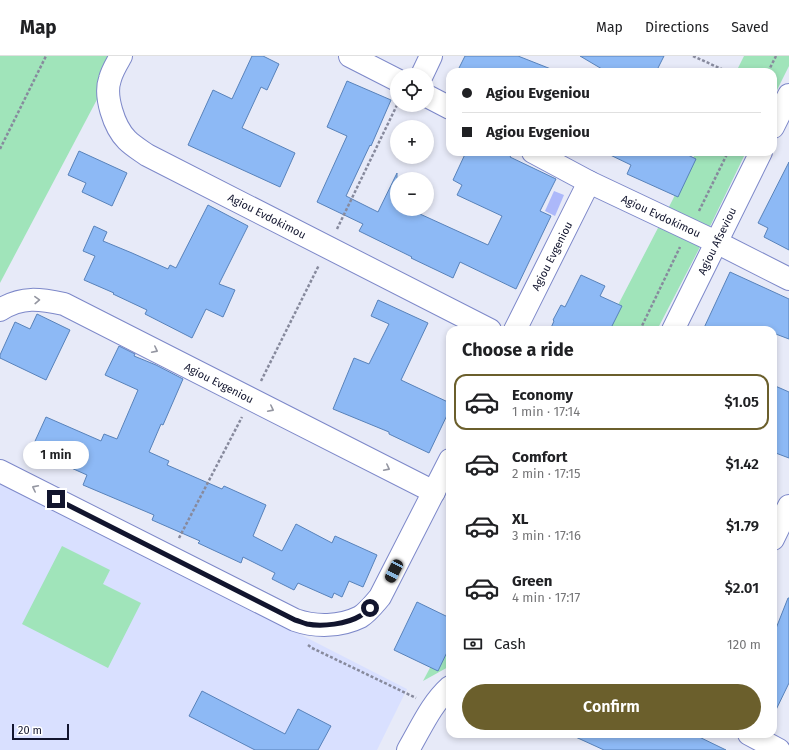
<!DOCTYPE html>
<html lang="en">
<head>
<meta charset="utf-8">
<style>
  :root { --surface:#fff; --page:#f6f6f6; --text:#202124; --muted:#757577; --line:#e0e0e0; --accent:#6b5f2c }
  body { margin:0; font-family:"Fira Sans",sans-serif; background:var(--page); color:var(--text); height:100vh; display:flex; flex-direction:column; font-size:15px; white-space:nowrap }
  * { box-sizing:border-box; margin:0 }
  p { font-size:13px; color:var(--muted) }
  .icon { flex:none; width:22px; height:22px; fill:none; stroke:currentColor; stroke-width:2; stroke-linecap:round; stroke-linejoin:round }
  .map { position:relative; flex:1; overflow:hidden }
  .details { position:absolute; left:446px; top:270px; width:331px; height:412px; display:flex; flex-direction:column; background:var(--surface); border-radius:12px; box-shadow:0 2px 6px #0003 }
  .details>* { flex:none }
  .banner { position:absolute; left:446px; top:12px; width:331px; height:88px; border-radius:12px; box-shadow:0 2px 6px #0003; display:grid; align-content:center; height:88px; padding:0 16px; background:var(--surface) }
  .tools { position:absolute; left:390px; top:12px; display:grid; gap:8px }
  .tools a { display:grid; place-items:center; width:44px; height:44px; border-radius:50%; background:var(--surface); box-shadow:0 2px 6px #0003; font-size:20px }
  .scale { position:absolute; left:12px; bottom:10px; width:57px; box-sizing:border-box; padding-left:4px; border:2px solid #12152e; border-top:0; font-size:11px; line-height:14px; white-space:nowrap; color:#12152e; -webkit-text-stroke:3px #fff; paint-order:stroke }
  .end { position:absolute; width:18px; height:18px; margin:-9px; border:5px solid #12152e; background:#fff; box-shadow:0 0 0 2px #fff }
  .from { border-radius:50% }
  .bubble { position:absolute; height:28px; border-radius:14px; background:var(--surface); box-shadow:0 2px 6px #0003; font-size:13px; font-weight:600; line-height:28px; text-align:center }
  .car { position:absolute; width:12px; height:24px; margin:-12px -6px; border-radius:5px; box-shadow:0 0 3px 1px #0007; background:linear-gradient(#222 24%,#8ab4d8 0 40%,#222 0 76%,#8ab4d8 0 86%,#222 0) }
  .banner b { display:flex; align-items:center; gap:14px; height:38px; font-size:15px }
  .banner b+b { border-top:1px solid var(--line) }
  .banner i { width:10px; height:10px; background:var(--text) }
  ul { padding:0; list-style:none }
  li { display:flex; align-items:center; gap:12px; height:56px; margin:0 8px 6px; padding:0 8px; border:2px solid transparent; border-radius:12px }
  li div { flex:1 }
  li b { display:block; font-size:15px }
  li em { font-style:normal; font-weight:600 }
  li.current { border-color:var(--accent) }
  li>.icon { width:36px; height:36px; stroke-width:1.5 }
  h2 { padding:0 16px; font-size:18px; line-height:48px }
  .pay { display:flex; align-items:center; gap:10px; height:44px; padding:0 16px; font-size:15px }
  .pay p { margin-inline-start:auto }
  .action { display:flex; gap:8px; margin-top:auto; padding:8px 16px }
  .action a { flex:1; height:46px; border-radius:24px; background:var(--accent); color:#fff; font-size:16px; font-weight:600; line-height:46px; text-align:center }
  header { display:flex; align-items:center; gap:24px; box-sizing:border-box; height:56px; padding:0 20px; background:var(--surface); border-bottom:1px solid var(--line) }
  header strong { font-size:19px }
  nav { display:flex; gap:22px; margin-inline-start:auto; font-size:14px }
  .map>svg:first-child { display:block }
</style>
</head>
<body>
<header>
<strong>Map</strong>
<nav><a>Map</a><a>Directions</a><a>Saved</a></nav>
</header>
<div class="map">
<svg width="789" height="694" viewBox="0 0 789 694">
  <rect width="100%" height="100%" fill="#e7eaf8"/>
  <polygon fill="#d9e0ff" points="0,425 407,633 377,694 0,694"/>
  <g fill="#a0e4ba">
    <polygon points="0,0 120,0 0,227"/>
    <polygon points="744,0 789,0 789,10 773,42 773,16 736,16"/>
    <polygon points="696,96 746,96 701,189 657,274 605,274 672,145"/>
    <polygon points="62,490 110,514 103,528 141,547 108,612 22,568"/>
    <polygon points="450,574 450,610 423,625"/>
  </g>
  <polygon fill="#acb8fa" points="554,135 564,139 555,160 545,155"/>
  <g fill="#8db9f5" stroke="#5882ba">
    <polygon points="252,0 263,0 279,8 267,34 261,31 242,72 295,97 280,131 188,89 213,34 232,43"/>
    <polygon points="465,0 518,0 556,15 556,16 457,16"/>
    <polygon points="580,0 664,0 656,16 607,16"/>
    <polygon points="347,25 391,44 371,90 370,89 346,140 378,156 397,117 397,153 409,153 488,189 502,160 457,139 462,129 453,124 466,96 513,96 510,101 556,123 540,155 551,160 516,233 460,206 453,222 411,202 412,201 359,175 363,168 317,146 347,80 327,71"/>
    <polygon points="79,95 127,117 112,150 82,136 86,127 68,119"/>
    <polygon points="604,96 682,96 696,103 678,141 627,118 631,109"/>
    <polygon points="789,106 789,194 764,181 768,172 758,167"/>
    <polygon points="208,149 248,170 219,228 235,234 223,261 206,253 192,282 145,258 147,254 113,238 114,237 84,224 95,200 83,195 94,170 107,176 103,185 132,197 168,213 170,209 176,212"/>
    <polygon points="730,216 789,243 789,283 773,277 773,274 703,274"/>
    <polygon points="581,219 605,230 600,240 622,250 610,274 550,274 554,265 553,264 561,249 565,251"/>
    <polygon points="378,244 428,267 401,324 450,347 450,353 429,397 389,378 389,376 333,353 354,302 369,308 389,268 371,260"/>
    <polygon points="37,258 70,274 46,324 0,302 0,299 15,266 30,273"/>
    <polygon points="119,290 135,298 134,300 156,309 183,323 163,369 161,368 149,396 169,405 167,409 222,433 224,430 266,449 253,480 282,495 296,468 332,487 335,480 377,499 363,531 349,525 342,541 334,537 332,542 298,527 294,534 272,523 275,517 243,501 241,507 198,487 200,485 152,464 154,459 83,429 87,419 31,394 46,361 101,385 104,378 117,383 138,334 105,319"/>
    <polygon points="773,329 789,336 789,402 773,396"/>
    <polygon points="788,542 789,542 789,627 773,660 773,580"/>
    <polygon points="417,546 450,562 450,590 438,615 394,594"/>
    <polygon points="202,635 285,678 298,653 331,670 318,694 255,694 189,660"/>
    <polygon points="569,678 693,678 726,694 604,694"/>
  </g>
  <g fill="none" stroke-linecap="round" stroke-linejoin="round">
    <defs>
      <g id="minor">
        <path d="M121 0C117 7 112 15 110 23 104 40 114 71 127 84 133 90 140 94 147 99L490 274"/>
        <polyline points="350,0 397,24"/>
        <polyline points="422,19 431,0"/>
        <polyline points="427,40 450,52"/>
        <polyline points="773,71 789,39"/>
        <polyline points="533,96 589,126 716,186 789,223"/>
        <path d="M0 254C22 240 40 243 64 248L434 436"/>
        <polyline points="515,274 589,126"/>
        <polyline points="673,274 761,96"/>
        <path d="M0 415 295 564C315 571 340 571 360 561 368 556 374 548 380 541L450 404"/>
      </g>
      <g id="tertiary">
        <polyline points="773,483 789,450"/>
        <polyline points="749,678 779,694"/>
        <path d="M408 694C421 672 431 648 450 631"/>
      </g>
    </defs>
    <use href="#minor" stroke="#7d88c9" stroke-width="24"/>
    <use href="#tertiary" stroke="#7d88c9" stroke-width="24"/>
    <g stroke="#878a9d" stroke-width="2.5" stroke-dasharray="3 2" stroke-linecap="butt">
      <polyline points="693,0 728,16"/>
      <polyline points="768,16 776,0"/>
      <polyline points="0,93 46,0"/>
      <polyline points="699,155 728,96"/>
      <polyline points="337,173 397,49"/>
      <polyline points="640,274 680,191"/>
      <polyline points="261,325 319,209"/>
      <polyline points="179,482 242,361"/>
      <polyline points="308,589 312,592 416,642"/>
    </g>
    <use href="#minor" stroke="#fff" stroke-width="22"/>
    <use href="#tertiary" stroke="#fff" stroke-width="22"/>
  </g>
  <defs><path id="oneway-chevron" d="M-2-3.5L2.5 0L-2 3.5" fill="none" stroke-width="1.6" stroke-linecap="round" stroke-linejoin="round"/></defs>
  <g stroke="#9496a1">
    <use href="#oneway-chevron" transform="translate(37 244) rotate(-2)"/>
    <use href="#oneway-chevron" transform="translate(155 294) rotate(27)"/>
    <use href="#oneway-chevron" transform="translate(271 353) rotate(27)"/>
    <use href="#oneway-chevron" transform="translate(387 412) rotate(27)"/>
    <use href="#oneway-chevron" transform="translate(35 432) rotate(-153)"/>
  </g>
  <g fill="none" stroke-linecap="round" stroke-linejoin="round">
    <path stroke="#12152e" stroke-width="5" d="M56 443 295 564C299 565 303 567 307 568 322 571 347 568 360 560 364 558 367 555 370 552"/>
  </g>
  <g text-anchor="middle" stroke-width="3" stroke-linejoin="round" paint-order="stroke">
    <g font-size="11" fill="#12152e" stroke="#fff">
      <text transform="translate(267 160) rotate(27)" y="4">Agiou Evdokimou</text>
      <text transform="translate(661 160) rotate(25)" y="4">Agiou Evdokimou</text>
      <text transform="translate(717 185) rotate(-64)" y="4">Agiou Afseviou</text>
      <text transform="translate(552 200) rotate(-63)" y="4">Agiou Evgeniou</text>
      <text transform="translate(219 327) rotate(27)" y="4">Agiou Evgeniou</text>
    </g>
  </g>
</svg>
<div class="tools">
<a><svg class="icon" aria-label="locate" viewBox="0 0 24 24"><circle cx="12" cy="12" r="6"/><path d="M12 2v4M12 18v4M2 12h4M18 12h4"/></svg></a>
<a>+</a>
<a>−</a>
</div>
<div class="scale">20 m</div>
<i class="end from" style="left:370px;top:552px"></i>
<i class="end" style="left:56px;top:443px"></i>
<div class="bubble" style="left:23px;top:385px;width:66px">1 min</div>
<i class="car" style="left:394px;top:515px;rotate:207deg"></i>
<div class="banner">
<b><i class="from"></i>Agiou Evgeniou</b>
<b><i></i>Agiou Evgeniou</b>
</div>
<section class="details">
<h2>Choose a ride</h2>
<ul>
<li class="current"><svg class="icon" aria-label="car" viewBox="0 0 24 24"><path d="M5 17H2v-5l4-1 3-4h7l3 4 3 1v5h-3M9 17h6M6 11h13"/><circle cx="7" cy="17" r="2"/><circle cx="17" cy="17" r="2"/></svg><div><b>Economy</b><p>1 min · 17:14</p></div><em>$1.05</em></li>
<li><svg class="icon" aria-label="car" viewBox="0 0 24 24"><path d="M5 17H2v-5l4-1 3-4h7l3 4 3 1v5h-3M9 17h6M6 11h13"/><circle cx="7" cy="17" r="2"/><circle cx="17" cy="17" r="2"/></svg><div><b>Comfort</b><p>2 min · 17:15</p></div><em>$1.42</em></li>
<li><svg class="icon" aria-label="car" viewBox="0 0 24 24"><path d="M5 17H2v-5l4-1 3-4h7l3 4 3 1v5h-3M9 17h6M6 11h13"/><circle cx="7" cy="17" r="2"/><circle cx="17" cy="17" r="2"/></svg><div><b>XL</b><p>3 min · 17:16</p></div><em>$1.79</em></li>
<li><svg class="icon" aria-label="car" viewBox="0 0 24 24"><path d="M5 17H2v-5l4-1 3-4h7l3 4 3 1v5h-3M9 17h6M6 11h13"/><circle cx="7" cy="17" r="2"/><circle cx="17" cy="17" r="2"/></svg><div><b>Green</b><p>4 min · 17:17</p></div><em>$2.01</em></li>
</ul>
<div class="pay"><svg class="icon" aria-label="cash" viewBox="0 0 24 24"><path d="M3 7h18v10H3z"/><circle cx="12" cy="12" r="2"/></svg>Cash<p>120 m</p></div>
<div class="action"><a>Confirm</a></div>
</section>
</div>
</body>
</html>
